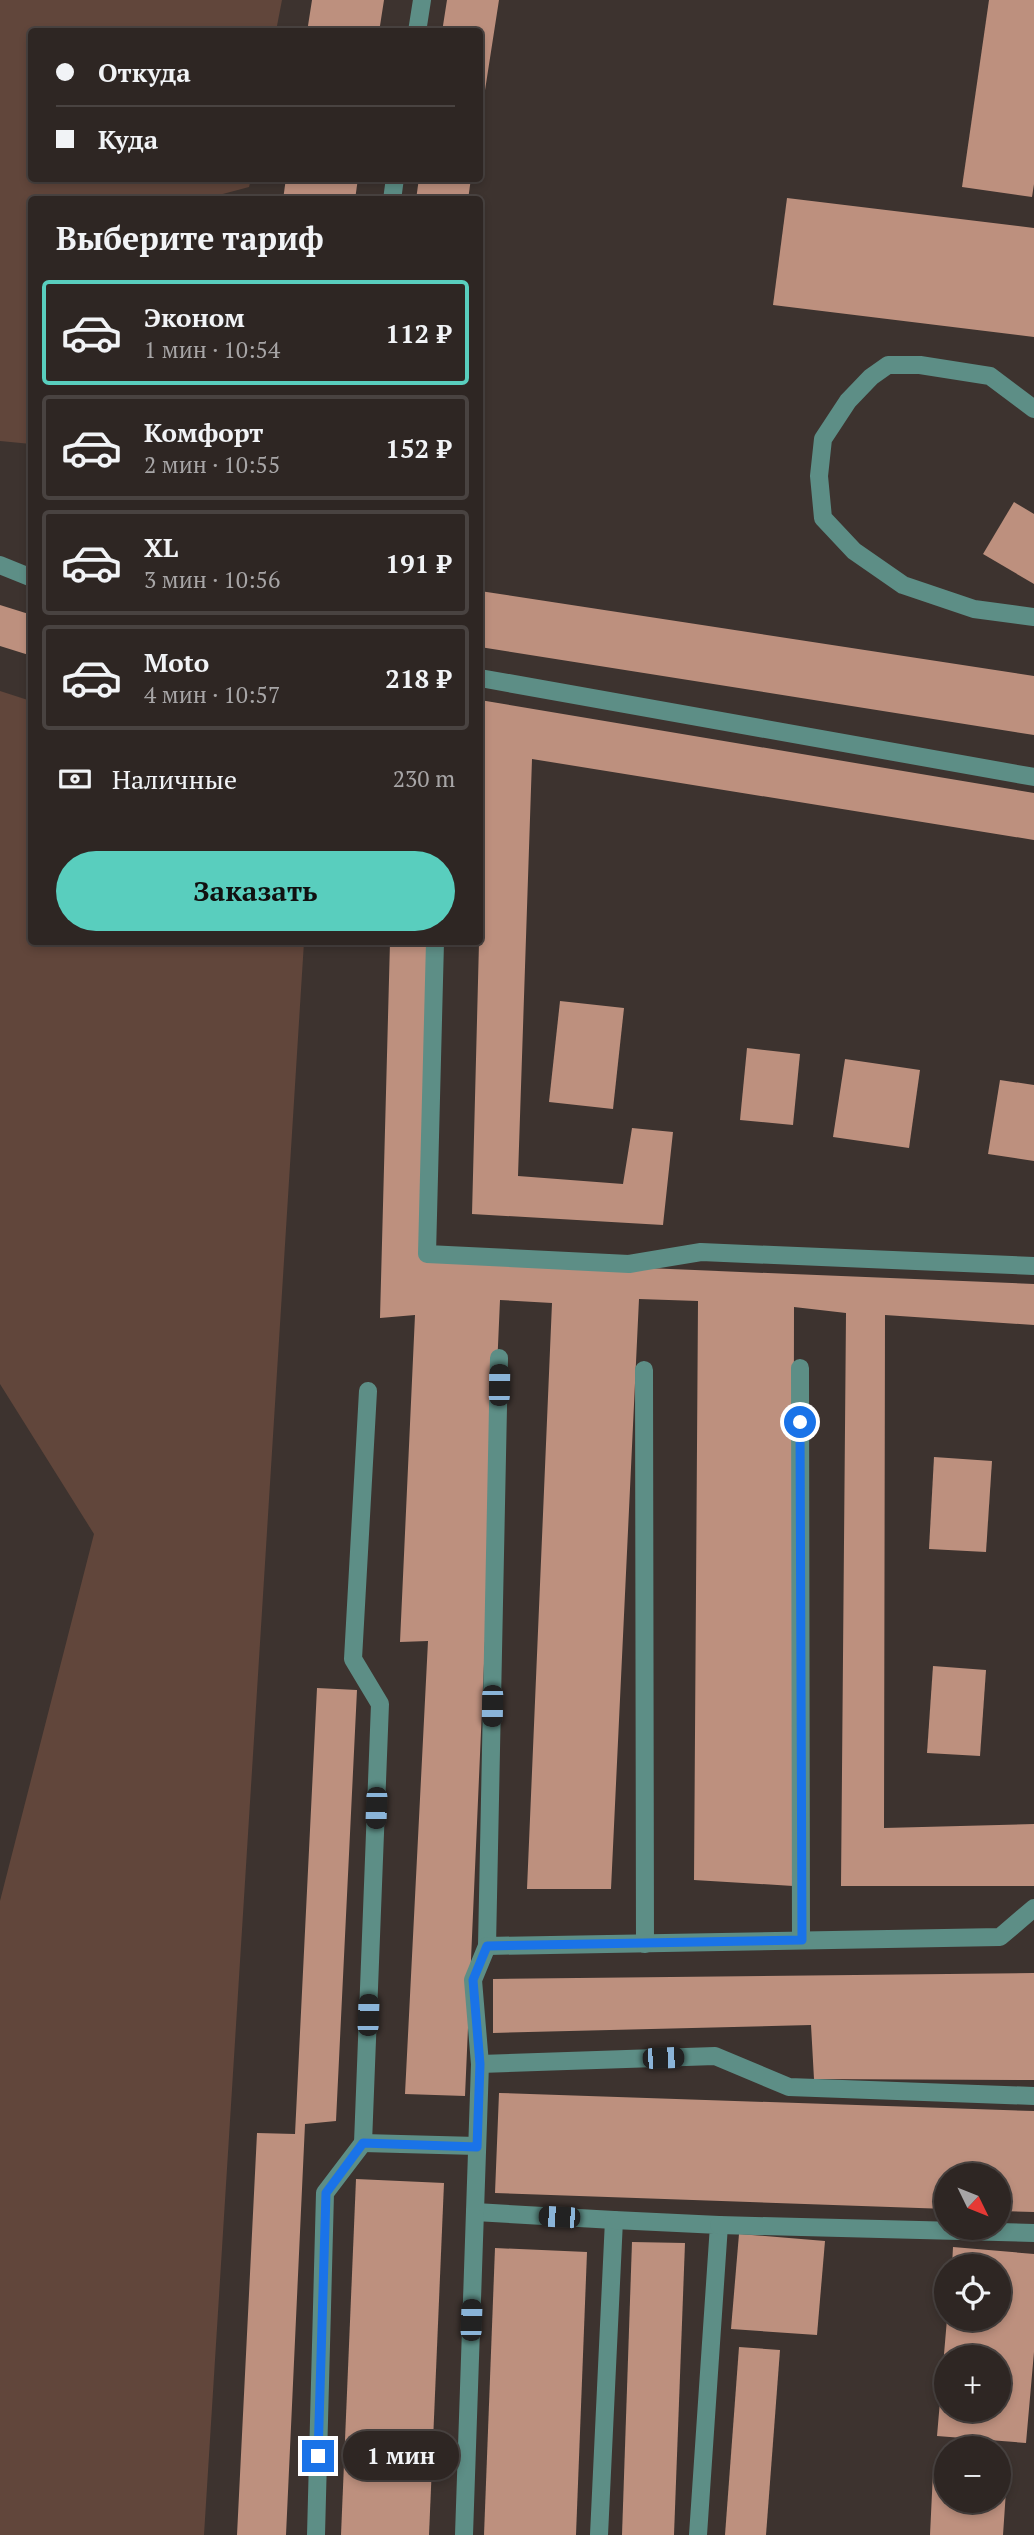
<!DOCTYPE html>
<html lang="ru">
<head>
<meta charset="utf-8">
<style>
  :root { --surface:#2e2623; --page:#362e2b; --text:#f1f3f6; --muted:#a7a5a6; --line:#494341; --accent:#59cebe }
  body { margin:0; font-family:"PT Serif",serif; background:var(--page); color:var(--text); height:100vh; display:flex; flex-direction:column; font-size:26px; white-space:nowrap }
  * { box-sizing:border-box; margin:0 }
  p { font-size:23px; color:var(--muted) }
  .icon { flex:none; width:38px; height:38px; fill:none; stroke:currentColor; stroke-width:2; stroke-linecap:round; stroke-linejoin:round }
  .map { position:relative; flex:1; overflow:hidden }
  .panel { position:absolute; left:28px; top:196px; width:455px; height:749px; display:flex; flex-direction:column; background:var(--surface); border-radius:7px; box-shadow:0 4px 10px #0003,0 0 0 2px var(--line) }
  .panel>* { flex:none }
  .hud { position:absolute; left:28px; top:28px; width:455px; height:154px; border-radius:7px; box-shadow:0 4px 10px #0003,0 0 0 2px var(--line); display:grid; align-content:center; height:154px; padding:0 28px; background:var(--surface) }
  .needle { width:46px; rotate:133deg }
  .controls { position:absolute; left:934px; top:2163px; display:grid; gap:14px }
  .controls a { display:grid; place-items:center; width:77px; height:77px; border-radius:50%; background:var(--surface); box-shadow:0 4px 10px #0003,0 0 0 2px var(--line); font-size:35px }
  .end { position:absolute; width:32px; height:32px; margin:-16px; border:9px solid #1a73e8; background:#fff; box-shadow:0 0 0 4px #fff }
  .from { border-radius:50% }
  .bubble { position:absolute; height:49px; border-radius:24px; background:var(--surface); box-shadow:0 4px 10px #0003,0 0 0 2px var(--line); font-size:23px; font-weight:700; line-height:49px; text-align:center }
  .car { position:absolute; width:21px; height:42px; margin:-21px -10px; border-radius:9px; box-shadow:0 0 5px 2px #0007; background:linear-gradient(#222 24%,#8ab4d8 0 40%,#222 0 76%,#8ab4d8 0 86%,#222 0) }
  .hud b { display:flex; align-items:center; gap:24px; height:66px; font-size:26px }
  .hud b+b { border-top:2px solid var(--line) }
  .hud i { width:18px; height:18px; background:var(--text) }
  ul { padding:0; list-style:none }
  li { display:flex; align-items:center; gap:21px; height:105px; margin:0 14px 10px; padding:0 14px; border:4px solid var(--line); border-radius:7px }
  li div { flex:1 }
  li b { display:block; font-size:26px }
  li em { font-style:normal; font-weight:700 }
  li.current { border-color:var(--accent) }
  li>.icon { width:63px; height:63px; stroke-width:1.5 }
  h2 { padding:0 28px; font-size:32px; line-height:84px }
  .pay { display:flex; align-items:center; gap:18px; height:77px; padding:0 28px; font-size:26px }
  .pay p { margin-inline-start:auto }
  .cta { display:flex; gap:14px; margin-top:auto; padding:14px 28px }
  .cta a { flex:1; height:80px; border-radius:42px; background:var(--accent); color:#111; font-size:28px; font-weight:700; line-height:80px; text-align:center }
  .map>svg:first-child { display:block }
</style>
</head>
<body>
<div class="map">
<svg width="1034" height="2535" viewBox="0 0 1034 2535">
  <rect width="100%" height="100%" fill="#3d332f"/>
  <g fill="#61463b">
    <polygon points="0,0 282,0 276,31 32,32 32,178 251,179 249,187 204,199 32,200 31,444 0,441"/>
    <polygon points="0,691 31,701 32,942 304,942 204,2535 0,2535 0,1901 94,1534 0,1384"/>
  </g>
  <g fill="#bd907e" fill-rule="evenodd">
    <polygon points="312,0 384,0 379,32 307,32"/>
    <polygon points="447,0 499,0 481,116 480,32 442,32"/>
    <polygon points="989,0 1034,0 1034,184 1032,197 962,187"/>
    <polygon points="286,178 358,178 355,200 283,200"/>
    <polygon points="419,178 471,178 468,200 416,200"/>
    <polygon points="787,198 1034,228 1034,337 773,305"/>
    <polygon points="1014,502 1034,514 1034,584 983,554"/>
    <polygon points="480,591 1034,676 1034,735 480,647"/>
    <polygon points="0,605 32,615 32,656 0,646"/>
    <polygon points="480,700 1034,793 1034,840 532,759 518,1176 623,1184 632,1128 673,1132 663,1225 472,1214 484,749 480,749"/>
    <polygon points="390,942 435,942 427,1259 1034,1284 1034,1325 885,1315 884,1828 1034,1824 1034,1886 841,1886 846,1313 794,1307 793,1886 694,1880 698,1301 639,1299 611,1889 527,1889 552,1303 500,1300 465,2096 405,2094 428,1641 400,1642 415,1315 380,1318"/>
    <polygon points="560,1001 624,1008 613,1109 549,1102"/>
    <polygon points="747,1048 800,1054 793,1125 740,1120"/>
    <polygon points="845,1059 920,1070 909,1148 833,1137"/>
    <polygon points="1000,1080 1034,1085 1034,1161 988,1154"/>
    <polygon points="934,1457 992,1461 986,1552 929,1549"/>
    <polygon points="933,1666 986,1670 980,1756 927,1753"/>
    <polygon points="317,1688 357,1690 336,2121 305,2124 286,2535 237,2535 257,2133 295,2134"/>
    <polygon points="1034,1973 1034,2080 814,2079 811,2025 493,2033 493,1979"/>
    <polygon points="499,2093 1034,2111 1034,2212 999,2211 999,2175 947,2175 947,2209 495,2193"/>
    <polygon points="356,2179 444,2183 429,2535 341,2535"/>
    <polygon points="739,2234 825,2241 817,2335 731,2329"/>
    <polygon points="632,2242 685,2243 674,2535 622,2535"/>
    <path d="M953 2247 1034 2254V2352L1026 2443 937 2436 947 2319H999V2266H952ZM947 2357H999V2410H947Z"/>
    <polygon points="495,2248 587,2252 576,2535 484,2535"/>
    <polygon points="739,2347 780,2350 766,2535 725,2535"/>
    <polygon points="933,2472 947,2473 947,2501 999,2501 999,2476 1007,2476 1003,2535 930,2535"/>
  </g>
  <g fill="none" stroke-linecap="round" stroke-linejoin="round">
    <g stroke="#5d8e86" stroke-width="18">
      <polyline points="417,32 422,0"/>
      <polyline points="392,200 395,178"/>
      <polyline points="1034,409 990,376 920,365 888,365 871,377 848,401 823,439 819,476 823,518 854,551 903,585 974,609 1034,617"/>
      <polyline points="0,565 32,578"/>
      <polyline points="480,678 1034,777"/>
      <polyline points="435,942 427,1254 629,1264 701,1252 1034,1266"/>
      <polyline points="499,1358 487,1946 1000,1937 1034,1908"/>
      <polyline points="800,1368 801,1940"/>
      <polyline points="644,1370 645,1944"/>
      <polyline points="368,1391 353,1659 380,1704 363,2143 477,2146"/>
      <polyline points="480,2064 473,1980 487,1946"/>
      <polyline points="475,2212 614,2220 599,2535"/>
      <polyline points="614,2220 719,2225 698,2535"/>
      <polyline points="719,2225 1034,2233"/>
      <polyline points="316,2535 325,2193 363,2143"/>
      <polyline points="464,2535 480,2064 715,2056 789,2087 1034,2096"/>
    </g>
  </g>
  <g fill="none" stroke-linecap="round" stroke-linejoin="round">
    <polyline stroke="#1a73e8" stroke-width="9" points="318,2456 326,2193 363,2143 477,2147 480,2064 473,1980 487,1946 802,1940 800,1422"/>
  </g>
</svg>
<div class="controls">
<a><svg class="needle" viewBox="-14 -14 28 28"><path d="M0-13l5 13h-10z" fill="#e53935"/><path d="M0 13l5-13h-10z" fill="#a7a5a6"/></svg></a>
<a><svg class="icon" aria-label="locate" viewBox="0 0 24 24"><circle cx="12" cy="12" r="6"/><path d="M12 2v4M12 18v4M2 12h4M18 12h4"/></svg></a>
<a>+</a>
<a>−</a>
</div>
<i class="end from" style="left:800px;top:1422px"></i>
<i class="end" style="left:318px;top:2456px"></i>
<div class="bubble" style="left:343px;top:2431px;width:116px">1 мин</div>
<i class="car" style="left:499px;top:1385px;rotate:1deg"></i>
<i class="car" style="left:492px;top:1706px;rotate:181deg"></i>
<i class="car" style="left:376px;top:1808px;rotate:182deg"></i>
<i class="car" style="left:368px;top:2015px;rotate:2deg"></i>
<i class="car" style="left:663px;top:2058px;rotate:88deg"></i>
<i class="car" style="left:559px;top:2217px;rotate:273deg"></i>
<i class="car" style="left:471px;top:2320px;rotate:2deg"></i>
<div class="hud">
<b><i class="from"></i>Откуда</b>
<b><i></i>Куда</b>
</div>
<section class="panel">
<h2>Выберите тариф</h2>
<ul>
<li class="current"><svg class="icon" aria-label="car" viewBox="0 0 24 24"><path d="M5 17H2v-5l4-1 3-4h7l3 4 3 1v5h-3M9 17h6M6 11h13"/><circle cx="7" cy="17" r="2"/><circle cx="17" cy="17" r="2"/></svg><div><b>Эконом</b><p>1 мин · 10:54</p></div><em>112 ₽</em></li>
<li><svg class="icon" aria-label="car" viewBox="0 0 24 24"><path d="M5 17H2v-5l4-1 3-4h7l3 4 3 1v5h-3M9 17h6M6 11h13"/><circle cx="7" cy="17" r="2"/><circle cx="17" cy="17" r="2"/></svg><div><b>Комфорт</b><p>2 мин · 10:55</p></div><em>152 ₽</em></li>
<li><svg class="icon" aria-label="car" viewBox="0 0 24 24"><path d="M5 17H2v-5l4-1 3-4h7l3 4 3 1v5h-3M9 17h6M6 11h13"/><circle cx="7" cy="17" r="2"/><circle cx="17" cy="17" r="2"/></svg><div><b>XL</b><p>3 мин · 10:56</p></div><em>191 ₽</em></li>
<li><svg class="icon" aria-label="car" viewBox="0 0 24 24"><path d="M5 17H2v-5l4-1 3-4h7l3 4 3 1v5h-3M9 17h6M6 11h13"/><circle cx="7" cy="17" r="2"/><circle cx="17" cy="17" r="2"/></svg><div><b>Moto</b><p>4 мин · 10:57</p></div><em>218 ₽</em></li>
</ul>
<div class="pay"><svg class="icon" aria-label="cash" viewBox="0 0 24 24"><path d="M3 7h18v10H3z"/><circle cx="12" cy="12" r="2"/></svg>Наличные<p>230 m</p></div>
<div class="cta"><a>Заказать</a></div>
</section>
</div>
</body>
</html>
